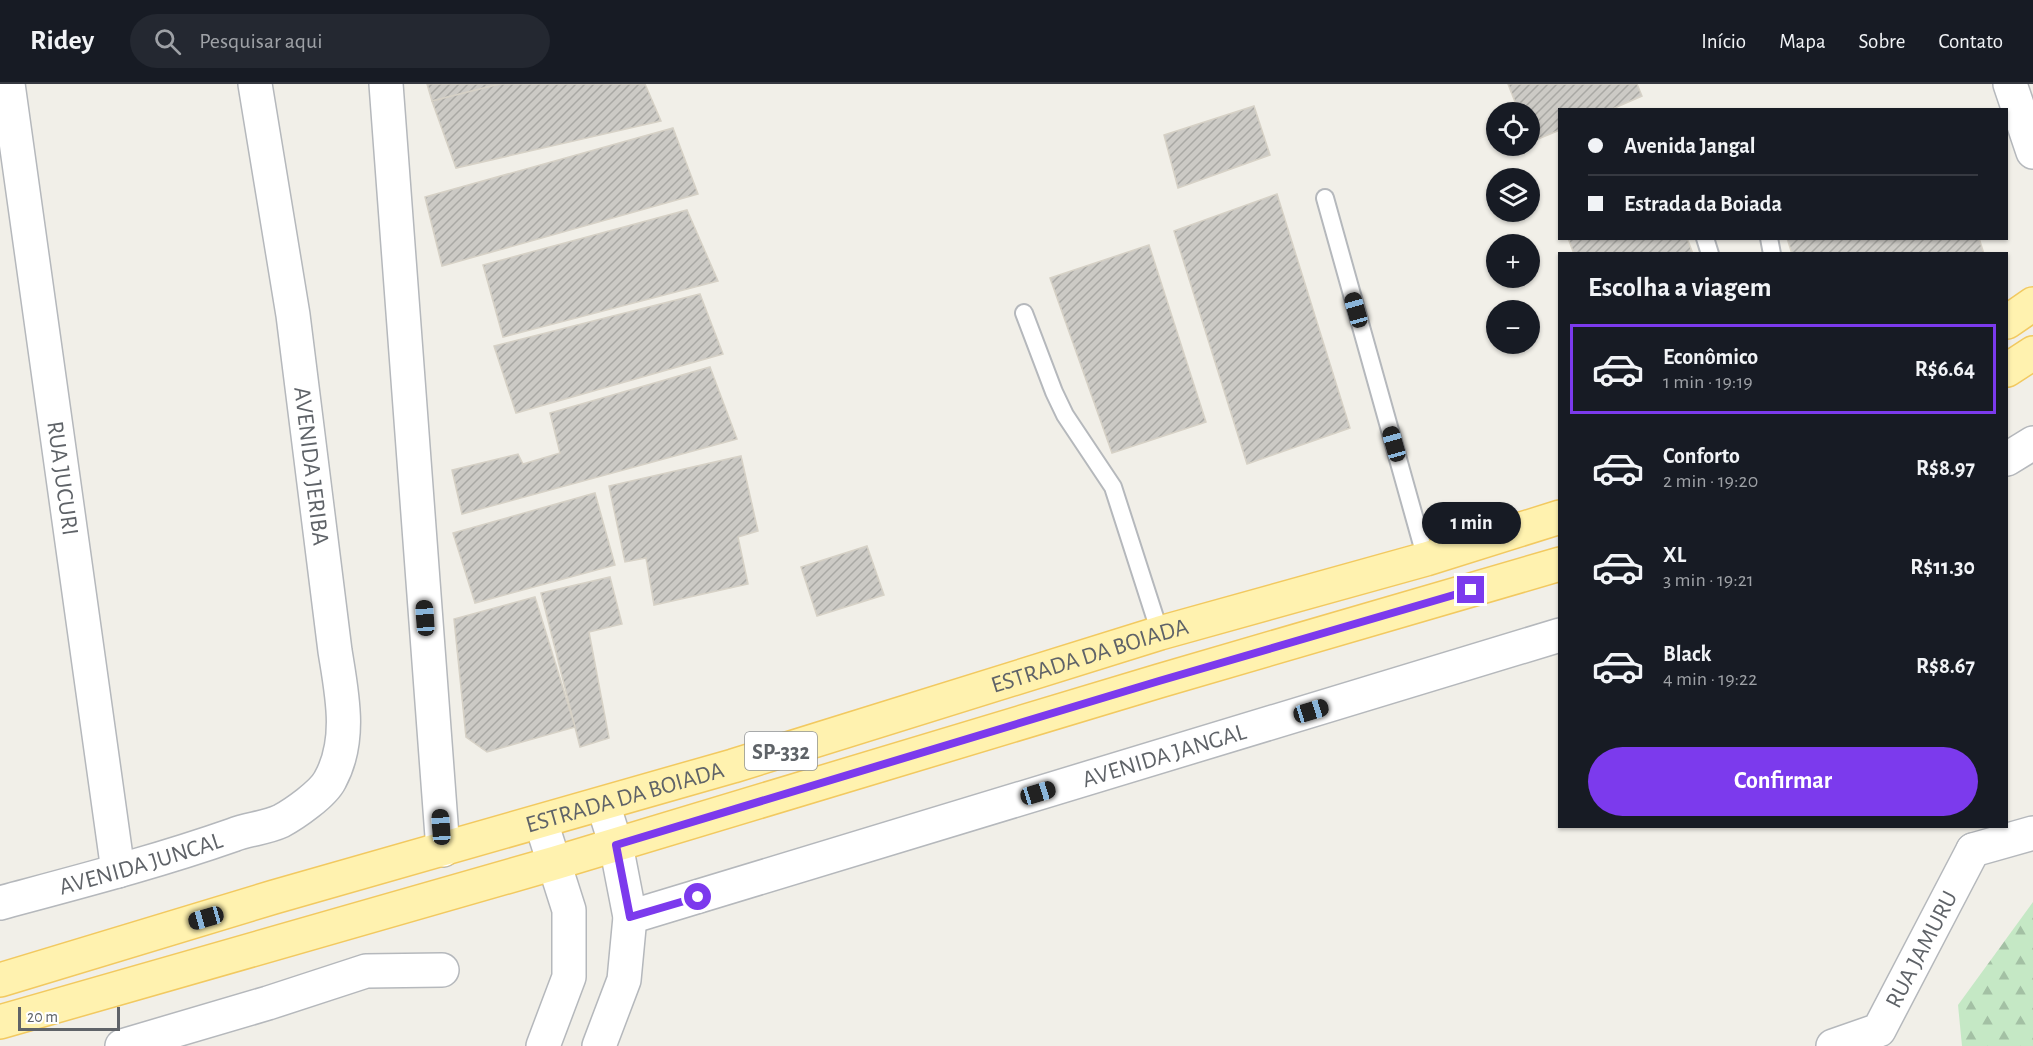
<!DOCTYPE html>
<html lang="pt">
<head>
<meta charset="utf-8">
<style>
  :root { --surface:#171b24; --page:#242831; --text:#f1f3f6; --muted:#9ea1a6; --line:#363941; --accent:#7c3aed }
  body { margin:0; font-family:"Alegreya Sans",sans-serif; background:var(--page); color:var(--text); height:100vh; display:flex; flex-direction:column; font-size:22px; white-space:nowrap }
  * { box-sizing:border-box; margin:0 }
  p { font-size:20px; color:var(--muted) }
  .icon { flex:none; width:33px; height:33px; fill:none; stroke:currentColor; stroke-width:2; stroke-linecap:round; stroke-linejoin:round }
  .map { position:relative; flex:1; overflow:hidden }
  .panel { position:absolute; left:1558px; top:168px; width:450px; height:576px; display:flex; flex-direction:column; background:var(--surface); border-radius:0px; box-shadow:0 2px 4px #0004 }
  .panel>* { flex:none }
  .top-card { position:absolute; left:1558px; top:24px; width:450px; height:132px; border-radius:0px; box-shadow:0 2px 4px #0004; display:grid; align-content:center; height:132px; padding:0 30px; background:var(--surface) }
  .controls { position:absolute; left:1486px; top:18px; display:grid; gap:12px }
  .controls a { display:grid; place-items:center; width:54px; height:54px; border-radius:50%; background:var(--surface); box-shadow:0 2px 4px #0004; font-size:30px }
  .scale { position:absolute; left:18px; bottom:15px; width:102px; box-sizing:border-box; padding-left:6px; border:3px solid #5f6368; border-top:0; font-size:16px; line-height:21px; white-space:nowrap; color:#5f6368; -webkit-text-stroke:4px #fff; paint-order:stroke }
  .end { position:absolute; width:27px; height:27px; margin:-14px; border:8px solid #7c3aed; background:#fff; box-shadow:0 0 0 3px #fff }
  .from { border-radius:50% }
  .bubble { position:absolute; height:42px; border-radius:21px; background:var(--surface); box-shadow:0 2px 4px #0004; font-size:20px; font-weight:700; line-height:42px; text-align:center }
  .car { position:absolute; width:18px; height:36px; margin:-18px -9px; border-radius:8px; box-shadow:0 0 4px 2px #0007; background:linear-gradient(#222 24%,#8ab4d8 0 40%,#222 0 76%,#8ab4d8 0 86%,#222 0) }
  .top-card b { display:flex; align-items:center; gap:21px; height:57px; font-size:22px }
  .top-card b+b { border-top:2px solid var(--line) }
  .top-card i { width:15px; height:15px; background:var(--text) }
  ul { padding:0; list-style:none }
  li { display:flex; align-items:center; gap:18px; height:90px; margin:0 12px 9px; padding:0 18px; border:3px solid transparent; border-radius:0px }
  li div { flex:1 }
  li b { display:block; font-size:22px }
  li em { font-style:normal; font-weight:700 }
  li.current { border-color:var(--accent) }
  li>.icon { width:54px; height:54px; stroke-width:1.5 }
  h2 { padding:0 30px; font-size:27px; line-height:72px }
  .primary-button { display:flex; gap:12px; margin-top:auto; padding:12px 30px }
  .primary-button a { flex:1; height:69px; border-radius:36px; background:var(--accent); color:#fff; font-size:24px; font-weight:700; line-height:69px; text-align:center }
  header { display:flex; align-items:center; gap:36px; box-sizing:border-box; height:84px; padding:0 30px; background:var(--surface); border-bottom:2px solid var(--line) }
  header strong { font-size:28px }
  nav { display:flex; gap:33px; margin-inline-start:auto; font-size:21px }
  .search { width:420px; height:54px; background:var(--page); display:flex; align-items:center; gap:15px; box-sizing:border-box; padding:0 21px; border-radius:33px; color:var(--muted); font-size:22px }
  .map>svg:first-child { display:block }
</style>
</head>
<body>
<header>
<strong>Ridey</strong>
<div class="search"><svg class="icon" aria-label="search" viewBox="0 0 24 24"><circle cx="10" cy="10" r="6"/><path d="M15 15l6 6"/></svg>Pesquisar aqui</div>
<nav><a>Início</a><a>Mapa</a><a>Sobre</a><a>Contato</a></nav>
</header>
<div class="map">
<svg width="2033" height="962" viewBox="0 0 2033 962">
  <defs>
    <pattern id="forest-firs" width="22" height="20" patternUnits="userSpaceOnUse" patternTransform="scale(1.5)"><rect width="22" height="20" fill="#c5e8c5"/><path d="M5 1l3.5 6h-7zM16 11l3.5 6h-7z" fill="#a3c0a4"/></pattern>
    <pattern id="building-hatch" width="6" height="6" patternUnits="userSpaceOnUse" patternTransform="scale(1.5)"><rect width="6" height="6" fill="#cccac5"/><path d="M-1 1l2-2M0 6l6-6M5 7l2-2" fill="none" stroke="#a9a8a4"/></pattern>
  </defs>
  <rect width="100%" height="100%" fill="#f1efe8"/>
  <polygon fill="url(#forest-firs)" points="2033,818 2033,962 1962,962 1958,921"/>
  <g fill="url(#building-hatch)" stroke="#d6d1c6" stroke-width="1.5">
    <polygon points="427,0 500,0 432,17"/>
    <polygon points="500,0 645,0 661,37 456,84 432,17"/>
    <polygon points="1508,0 1637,0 1642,12 1610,26 1560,26 1560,46 1531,58 1530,28 1519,28"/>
    <polygon points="1254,22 1270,71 1178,104 1164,51"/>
    <polygon points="673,44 698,110 442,182 425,113"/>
    <polygon points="1277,110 1350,344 1247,380 1174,147"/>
    <polygon points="687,126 718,197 503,253 483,181"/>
    <polygon points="1568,154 1687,154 1693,170 1574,170"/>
    <polygon points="1787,154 1979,154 1984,170 1792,170"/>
    <polygon points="1149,161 1206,338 1112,369 1050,194"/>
    <polygon points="700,210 723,270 516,329 494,262"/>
    <polygon points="710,283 737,355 462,430 452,386 518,370 523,380 560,369 550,329"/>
    <polygon points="741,372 758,447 738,453 748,500 654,521 646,474 625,478 609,402"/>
    <polygon points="595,409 615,481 475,519 453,449"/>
    <polygon points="867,462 884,511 817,532 801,483"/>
    <polygon points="610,493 622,540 589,548 609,654 580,663 541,509"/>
    <polygon points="535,513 575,643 487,668 466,653 454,535"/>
  </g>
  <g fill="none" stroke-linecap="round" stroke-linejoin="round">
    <defs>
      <g id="service">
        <polyline points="1325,114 1426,475"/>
        <polyline points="1705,154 1710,170"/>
        <polyline points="1769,154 1772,170"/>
        <polyline points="1024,229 1054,308 1065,331 1113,403 1160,549"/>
      </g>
      <g id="minor">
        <path id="s1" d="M8 0 118 787"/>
        <polyline points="386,0 443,766"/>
        <polyline points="2007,375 2033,359"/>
        <polyline points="541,738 569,826 569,893 543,962"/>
        <polyline points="1973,766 2033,749"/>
        <path id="s2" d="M0 819C78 798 156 778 233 751 248 745 266 744 281 737 294 730 323 710 330 696 352 656 342 610 335 567L293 231 255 0"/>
        <path id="s3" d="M630 833 1560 551"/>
        <polyline points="122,962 268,919 366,887 442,886"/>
        <polyline points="599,962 624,896 630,833 616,761 603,720"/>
        <path id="s4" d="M1833 962 1879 946 1973 766"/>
      </g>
      <polyline id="tertiary" points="2010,0 2033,68"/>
      <g id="primary">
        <polyline points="2007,238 2033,220"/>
        <polyline points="2007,286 2033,269"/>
        <path id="s5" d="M0 896 274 813 733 682 1160 549 1426 475 1560 433"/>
        <polyline points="0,938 555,779 1159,597 1560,480"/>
      </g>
    </defs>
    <use href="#service" stroke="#b5b8bc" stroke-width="20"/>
    <use href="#minor" stroke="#b5b8bc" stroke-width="36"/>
    <use href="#tertiary" stroke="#b5b8bc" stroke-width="36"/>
    <use href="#primary" stroke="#f2c960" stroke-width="36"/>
    <use href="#service" stroke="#fff" stroke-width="16"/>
    <use href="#minor" stroke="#fff" stroke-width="33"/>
    <use href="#tertiary" stroke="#fff" stroke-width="33"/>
    <use href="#primary" stroke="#fff2af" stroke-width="33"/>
  </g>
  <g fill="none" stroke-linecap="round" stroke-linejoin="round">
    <polyline stroke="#7c3aed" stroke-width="8" points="698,813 630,833 616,761 1159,597 1471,506"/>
  </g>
  <g text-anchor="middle" stroke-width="4.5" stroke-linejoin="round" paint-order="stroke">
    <rect fill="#fff" stroke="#8f9295" stroke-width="1.5" x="745" y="648" width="72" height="38" rx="4.5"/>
    <g font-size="22" font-weight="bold" fill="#5f6368">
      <text x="781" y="675">SP-332</text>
    </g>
    <g font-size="24" fill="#5f6368" stroke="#fff">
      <text transform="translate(312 382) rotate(83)" y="8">AVENIDA JERIBA</text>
      <text dy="8" stroke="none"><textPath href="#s1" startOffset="398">RUA JUCURI</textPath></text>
      <text dy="8" stroke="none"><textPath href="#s5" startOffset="1137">ESTRADA DA BOIADA</textPath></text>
      <text dy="8" stroke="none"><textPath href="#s3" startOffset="558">AVENIDA JANGAL</textPath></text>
      <text dy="8" stroke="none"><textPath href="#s5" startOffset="651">ESTRADA DA BOIADA</textPath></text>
      <text dy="8" stroke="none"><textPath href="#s2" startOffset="146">AVENIDA JUNCAL</textPath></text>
      <text dy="8" stroke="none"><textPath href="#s4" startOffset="140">RUA JAMURU</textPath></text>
    </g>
  </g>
</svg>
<div class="controls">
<a><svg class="icon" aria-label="locate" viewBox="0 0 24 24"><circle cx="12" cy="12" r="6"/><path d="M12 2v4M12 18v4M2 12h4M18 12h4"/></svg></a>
<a><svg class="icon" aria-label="layers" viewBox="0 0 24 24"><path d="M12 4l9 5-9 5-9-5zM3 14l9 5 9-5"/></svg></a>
<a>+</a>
<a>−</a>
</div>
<div class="scale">20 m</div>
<i class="end from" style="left:698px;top:813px"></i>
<i class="end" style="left:1471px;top:506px"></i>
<div class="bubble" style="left:1422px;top:418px;width:99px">1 min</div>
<i class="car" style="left:1356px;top:226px;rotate:344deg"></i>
<i class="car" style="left:1394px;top:360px;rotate:344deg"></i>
<i class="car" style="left:425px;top:534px;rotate:356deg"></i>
<i class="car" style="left:1311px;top:627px;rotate:73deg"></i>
<i class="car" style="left:1038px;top:709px;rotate:73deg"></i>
<i class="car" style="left:441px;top:743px;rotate:356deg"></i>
<i class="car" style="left:206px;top:834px;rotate:254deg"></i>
<div class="top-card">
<b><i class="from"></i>Avenida Jangal</b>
<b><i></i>Estrada da Boiada</b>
</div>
<section class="panel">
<h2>Escolha a viagem</h2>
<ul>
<li class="current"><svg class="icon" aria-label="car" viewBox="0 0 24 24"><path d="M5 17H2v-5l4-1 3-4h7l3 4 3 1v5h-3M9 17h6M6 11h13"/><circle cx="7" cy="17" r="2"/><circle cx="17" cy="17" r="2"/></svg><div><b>Econômico</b><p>1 min · 19:19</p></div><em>R$6.64</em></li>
<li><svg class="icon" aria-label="car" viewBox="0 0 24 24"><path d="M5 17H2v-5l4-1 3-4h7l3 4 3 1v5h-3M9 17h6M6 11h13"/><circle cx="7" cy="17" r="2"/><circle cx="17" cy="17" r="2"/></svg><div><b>Conforto</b><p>2 min · 19:20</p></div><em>R$8.97</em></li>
<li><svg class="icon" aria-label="car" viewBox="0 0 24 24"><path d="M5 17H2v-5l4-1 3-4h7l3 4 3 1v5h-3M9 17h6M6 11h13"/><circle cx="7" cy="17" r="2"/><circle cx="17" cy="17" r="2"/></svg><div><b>XL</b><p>3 min · 19:21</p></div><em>R$11.30</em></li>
<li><svg class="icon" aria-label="car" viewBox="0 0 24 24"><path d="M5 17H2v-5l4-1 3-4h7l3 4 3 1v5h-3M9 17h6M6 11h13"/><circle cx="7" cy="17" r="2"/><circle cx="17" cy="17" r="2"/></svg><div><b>Black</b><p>4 min · 19:22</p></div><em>R$8.67</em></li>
</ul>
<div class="primary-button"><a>Confirmar</a></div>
</section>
</div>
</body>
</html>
